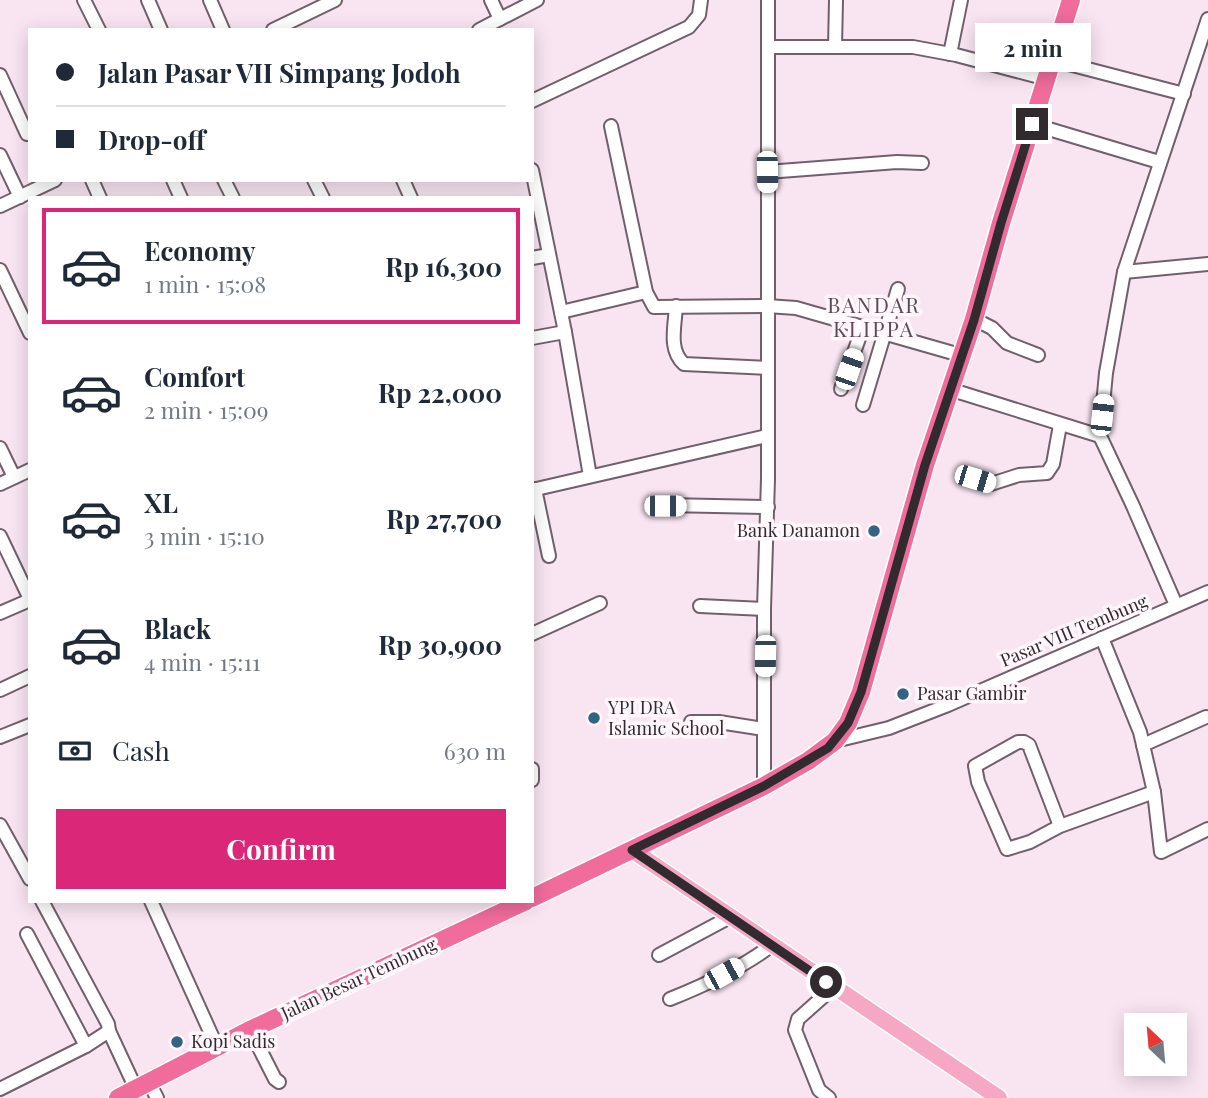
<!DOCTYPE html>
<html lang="en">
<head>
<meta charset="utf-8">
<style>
  :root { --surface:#fff; --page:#f2f2f3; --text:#1f2937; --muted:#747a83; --line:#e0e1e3; --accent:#db2777 }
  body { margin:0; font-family:"Playfair Display",serif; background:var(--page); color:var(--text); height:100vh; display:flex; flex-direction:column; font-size:26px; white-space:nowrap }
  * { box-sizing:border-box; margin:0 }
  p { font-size:23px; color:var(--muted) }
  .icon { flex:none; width:38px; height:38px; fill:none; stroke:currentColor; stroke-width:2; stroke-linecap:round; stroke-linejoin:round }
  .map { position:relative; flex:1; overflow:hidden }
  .sheet { position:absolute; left:28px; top:196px; width:506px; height:707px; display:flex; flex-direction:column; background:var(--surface); border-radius:0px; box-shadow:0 4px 18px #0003 }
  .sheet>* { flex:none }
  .guide { position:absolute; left:28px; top:28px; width:506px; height:154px; border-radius:0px; box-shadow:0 4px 18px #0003; display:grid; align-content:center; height:154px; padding:0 28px; background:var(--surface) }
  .needle { width:46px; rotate:334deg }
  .buttons { position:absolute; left:1124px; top:1013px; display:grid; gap:14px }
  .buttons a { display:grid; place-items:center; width:63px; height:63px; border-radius:0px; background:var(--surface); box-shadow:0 4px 18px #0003; font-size:35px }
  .end { position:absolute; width:32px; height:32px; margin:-16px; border:9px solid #312a2e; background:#fff; box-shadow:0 0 0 4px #fff }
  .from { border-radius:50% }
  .bubble { position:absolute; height:49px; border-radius:0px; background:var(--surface); box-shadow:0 4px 18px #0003; font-size:23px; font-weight:700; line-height:49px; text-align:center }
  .car { position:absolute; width:21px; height:42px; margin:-21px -10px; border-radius:9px; box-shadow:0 0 5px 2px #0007; background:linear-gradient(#fff 24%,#345 0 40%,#fff 0 76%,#345 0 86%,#fff 0) }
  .guide b { display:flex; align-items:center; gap:24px; height:66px; font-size:26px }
  .guide b+b { border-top:2px solid var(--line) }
  .guide i { width:18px; height:18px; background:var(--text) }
  ul { padding:12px 0 0; list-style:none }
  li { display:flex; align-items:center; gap:21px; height:116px; margin:0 14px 10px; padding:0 14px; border:4px solid transparent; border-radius:0px }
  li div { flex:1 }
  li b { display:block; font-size:26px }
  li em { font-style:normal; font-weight:700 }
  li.selected { border-color:var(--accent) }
  li>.icon { width:63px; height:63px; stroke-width:1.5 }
  .pay { display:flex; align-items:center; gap:18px; height:77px; padding:0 28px; font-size:26px }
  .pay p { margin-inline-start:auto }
  .cta { display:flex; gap:14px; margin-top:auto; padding:14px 28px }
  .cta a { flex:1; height:80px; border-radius:0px; background:var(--accent); color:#fff; font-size:28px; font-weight:700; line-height:80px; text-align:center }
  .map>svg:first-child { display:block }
</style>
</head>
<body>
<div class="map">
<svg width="1208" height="1098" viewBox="0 0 1208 1098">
  <rect width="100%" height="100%" fill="#f9e5f2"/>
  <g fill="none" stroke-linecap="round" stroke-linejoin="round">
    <defs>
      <g id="minor">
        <polyline points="84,0 99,30"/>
        <polyline points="148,0 161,30"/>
        <polyline points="210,0 223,30"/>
        <polyline points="491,0 500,19 537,0"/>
        <polyline points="273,30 335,0"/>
        <polyline points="479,30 500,19"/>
        <polyline points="768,47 913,47 956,55 1047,79"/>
        <polyline points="835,47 836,0"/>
        <polyline points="950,54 961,0"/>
        <polyline points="1053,60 1184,94"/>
        <polyline points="0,75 27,134"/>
        <polyline points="532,101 689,27 699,15 701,0"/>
        <polyline points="1032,124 1159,162"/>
        <polyline points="611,126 646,292 654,307 767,306 796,308 960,355"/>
        <polyline points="0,155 20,197"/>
        <polyline points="532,170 565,332 590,476"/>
        <polyline points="767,172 897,162 922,163"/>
        <polyline points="92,180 100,198"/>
        <polyline points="173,180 181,198"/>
        <polyline points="224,180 233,198"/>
        <polyline points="314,180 323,198"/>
        <polyline points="403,180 411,198"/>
        <polyline points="0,206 55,180"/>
        <polyline points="532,258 549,255"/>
        <polyline points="0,270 30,333"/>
        <polyline points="1124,272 1208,264"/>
        <path d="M676 306C675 326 668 350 684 364L767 368"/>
        <polyline points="561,312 646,292"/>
        <polyline points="974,319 992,328 1007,343 1038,355"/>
        <polyline points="532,338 565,332"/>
        <polyline points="841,389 863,327"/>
        <polyline points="949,389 1100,436"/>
        <polyline points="863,405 898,289"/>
        <polyline points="0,448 14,477"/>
        <polyline points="975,479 991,484 1019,475 1047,473 1053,464 1060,425"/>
        <polyline points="0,484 30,470"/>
        <polyline points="535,489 549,556"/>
        <polyline points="532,490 767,436"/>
        <polyline points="665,505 768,507"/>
        <polyline points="0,536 30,599"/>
        <polyline points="1176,605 1133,506 1100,436 1106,373 1124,272 1208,19"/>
        <polyline points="700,606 764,609"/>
        <polyline points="0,613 30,600"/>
        <polyline points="532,634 600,603"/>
        <polyline points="1102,638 1140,732 1154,792 1161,852 1208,829"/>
        <polyline points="0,690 30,676"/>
        <polyline points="691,722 719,722 764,729"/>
        <polyline points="0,737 30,725"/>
        <polyline points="835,741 889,728 948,705 1208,592"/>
        <polyline points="1143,745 1206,717"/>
        <polyline points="532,769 532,780"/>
        <polyline points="764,786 764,609 768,479 768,0"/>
        <polyline points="0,825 30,879"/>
        <polyline points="1060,826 1029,745 1024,742 1018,742 975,766 978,782 1007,849 1030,842 1060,826 1154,792"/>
        <polyline points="151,901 217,1047"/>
        <polyline points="27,934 86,1046"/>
        <polyline points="659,955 730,917"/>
        <path d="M670 999C705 985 742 968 772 945"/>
        <polyline points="250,1030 275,1079 279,1082"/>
        <polyline points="109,1031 136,1089"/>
        <polyline points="149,1082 157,1098"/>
        <polyline points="0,1089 86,1046 109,1031 108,1024 42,901"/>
        <polyline points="829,1098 819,1090 795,1030 798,1019 834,987"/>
      </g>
      <polyline id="major" points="632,850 999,1098"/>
      <g id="highway">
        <polyline points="532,898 764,786 808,761 835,741 848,723 861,692 925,465 974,319 1001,223 1071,0"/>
        <polyline points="118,1098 250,1030 526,901"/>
      </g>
    </defs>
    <use href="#minor" stroke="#71606b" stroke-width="16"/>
    <use href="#major" stroke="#fff" stroke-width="19"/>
    <use href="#highway" stroke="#fff" stroke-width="21"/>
    <use href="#minor" stroke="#fff" stroke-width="12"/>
    <use href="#major" stroke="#f6a7c3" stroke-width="16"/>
    <use href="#highway" stroke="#f06c9b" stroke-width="18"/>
  </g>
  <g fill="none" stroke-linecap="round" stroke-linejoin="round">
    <polyline stroke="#312a2e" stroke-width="9" points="826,982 632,850 764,786 828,748 848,723 861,692 925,465 974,320 1001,223 1032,124"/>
  </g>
  <g fill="#336482" stroke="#fef6fb" stroke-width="2.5">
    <circle cx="874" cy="531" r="7"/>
    <circle cx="903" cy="694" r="7"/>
    <circle cx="594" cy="718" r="7"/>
    <circle cx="177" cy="1042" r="7"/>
  </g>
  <g text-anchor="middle" stroke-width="7" stroke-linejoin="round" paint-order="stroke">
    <g font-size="18" fill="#312a2e" stroke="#fef6fb" text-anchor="start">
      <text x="860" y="537" text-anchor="end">Bank Danamon</text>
      <text x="917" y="700">Pasar Gambir</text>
      <text x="608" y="714">YPI DRA<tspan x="608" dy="21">Islamic School</tspan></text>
      <text x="191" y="1048">Kopi Sadis</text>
    </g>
    <g font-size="18" fill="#312a2e" stroke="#fef6fb">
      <text transform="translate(1074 631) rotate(-23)" y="6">Pasar VIII Tembung</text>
      <text transform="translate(359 979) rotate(-25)" y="6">Jalan Besar Tembung</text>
    </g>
    <g font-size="21" letter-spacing="2" fill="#5d4c57" stroke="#fef6fb">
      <text x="874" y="313">BANDAR<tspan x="874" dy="24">KLIPPA</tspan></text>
    </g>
  </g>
</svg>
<div class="buttons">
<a><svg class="needle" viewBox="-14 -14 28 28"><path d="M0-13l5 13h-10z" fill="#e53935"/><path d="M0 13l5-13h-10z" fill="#747a83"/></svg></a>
</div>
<i class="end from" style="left:826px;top:982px"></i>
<i class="end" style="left:1032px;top:124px"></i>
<div class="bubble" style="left:975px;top:23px;width:116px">2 min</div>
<i class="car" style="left:767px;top:172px;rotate:179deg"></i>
<i class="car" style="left:849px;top:369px;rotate:19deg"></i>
<i class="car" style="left:1102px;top:415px;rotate:6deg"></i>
<i class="car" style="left:975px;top:479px;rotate:107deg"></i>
<i class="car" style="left:665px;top:506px;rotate:90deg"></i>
<i class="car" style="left:765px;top:656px;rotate:181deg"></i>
<i class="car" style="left:724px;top:974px;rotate:61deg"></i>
<div class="guide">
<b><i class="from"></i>Jalan Pasar VII Simpang Jodoh</b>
<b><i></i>Drop-off</b>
</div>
<section class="sheet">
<ul>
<li class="selected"><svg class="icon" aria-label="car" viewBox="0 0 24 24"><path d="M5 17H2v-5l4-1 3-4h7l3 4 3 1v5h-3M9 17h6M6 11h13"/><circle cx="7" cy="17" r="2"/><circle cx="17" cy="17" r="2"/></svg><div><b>Economy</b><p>1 min · 15:08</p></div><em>Rp 16,300</em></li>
<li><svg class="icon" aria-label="car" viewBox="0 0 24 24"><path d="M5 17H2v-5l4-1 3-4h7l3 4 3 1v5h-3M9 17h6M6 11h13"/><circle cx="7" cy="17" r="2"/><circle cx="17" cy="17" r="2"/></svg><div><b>Comfort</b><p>2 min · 15:09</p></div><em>Rp 22,000</em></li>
<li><svg class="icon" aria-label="car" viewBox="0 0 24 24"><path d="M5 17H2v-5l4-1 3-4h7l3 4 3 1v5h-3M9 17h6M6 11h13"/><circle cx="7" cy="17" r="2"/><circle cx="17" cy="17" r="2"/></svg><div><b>XL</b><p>3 min · 15:10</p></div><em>Rp 27,700</em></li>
<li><svg class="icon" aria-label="car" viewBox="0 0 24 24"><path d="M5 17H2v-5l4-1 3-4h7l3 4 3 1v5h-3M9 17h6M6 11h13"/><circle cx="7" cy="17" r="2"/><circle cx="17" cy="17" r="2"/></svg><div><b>Black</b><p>4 min · 15:11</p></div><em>Rp 30,900</em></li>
</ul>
<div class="pay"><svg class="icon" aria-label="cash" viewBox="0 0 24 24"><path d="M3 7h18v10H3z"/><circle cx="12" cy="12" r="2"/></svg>Cash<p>630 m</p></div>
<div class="cta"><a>Confirm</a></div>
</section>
</div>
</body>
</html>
